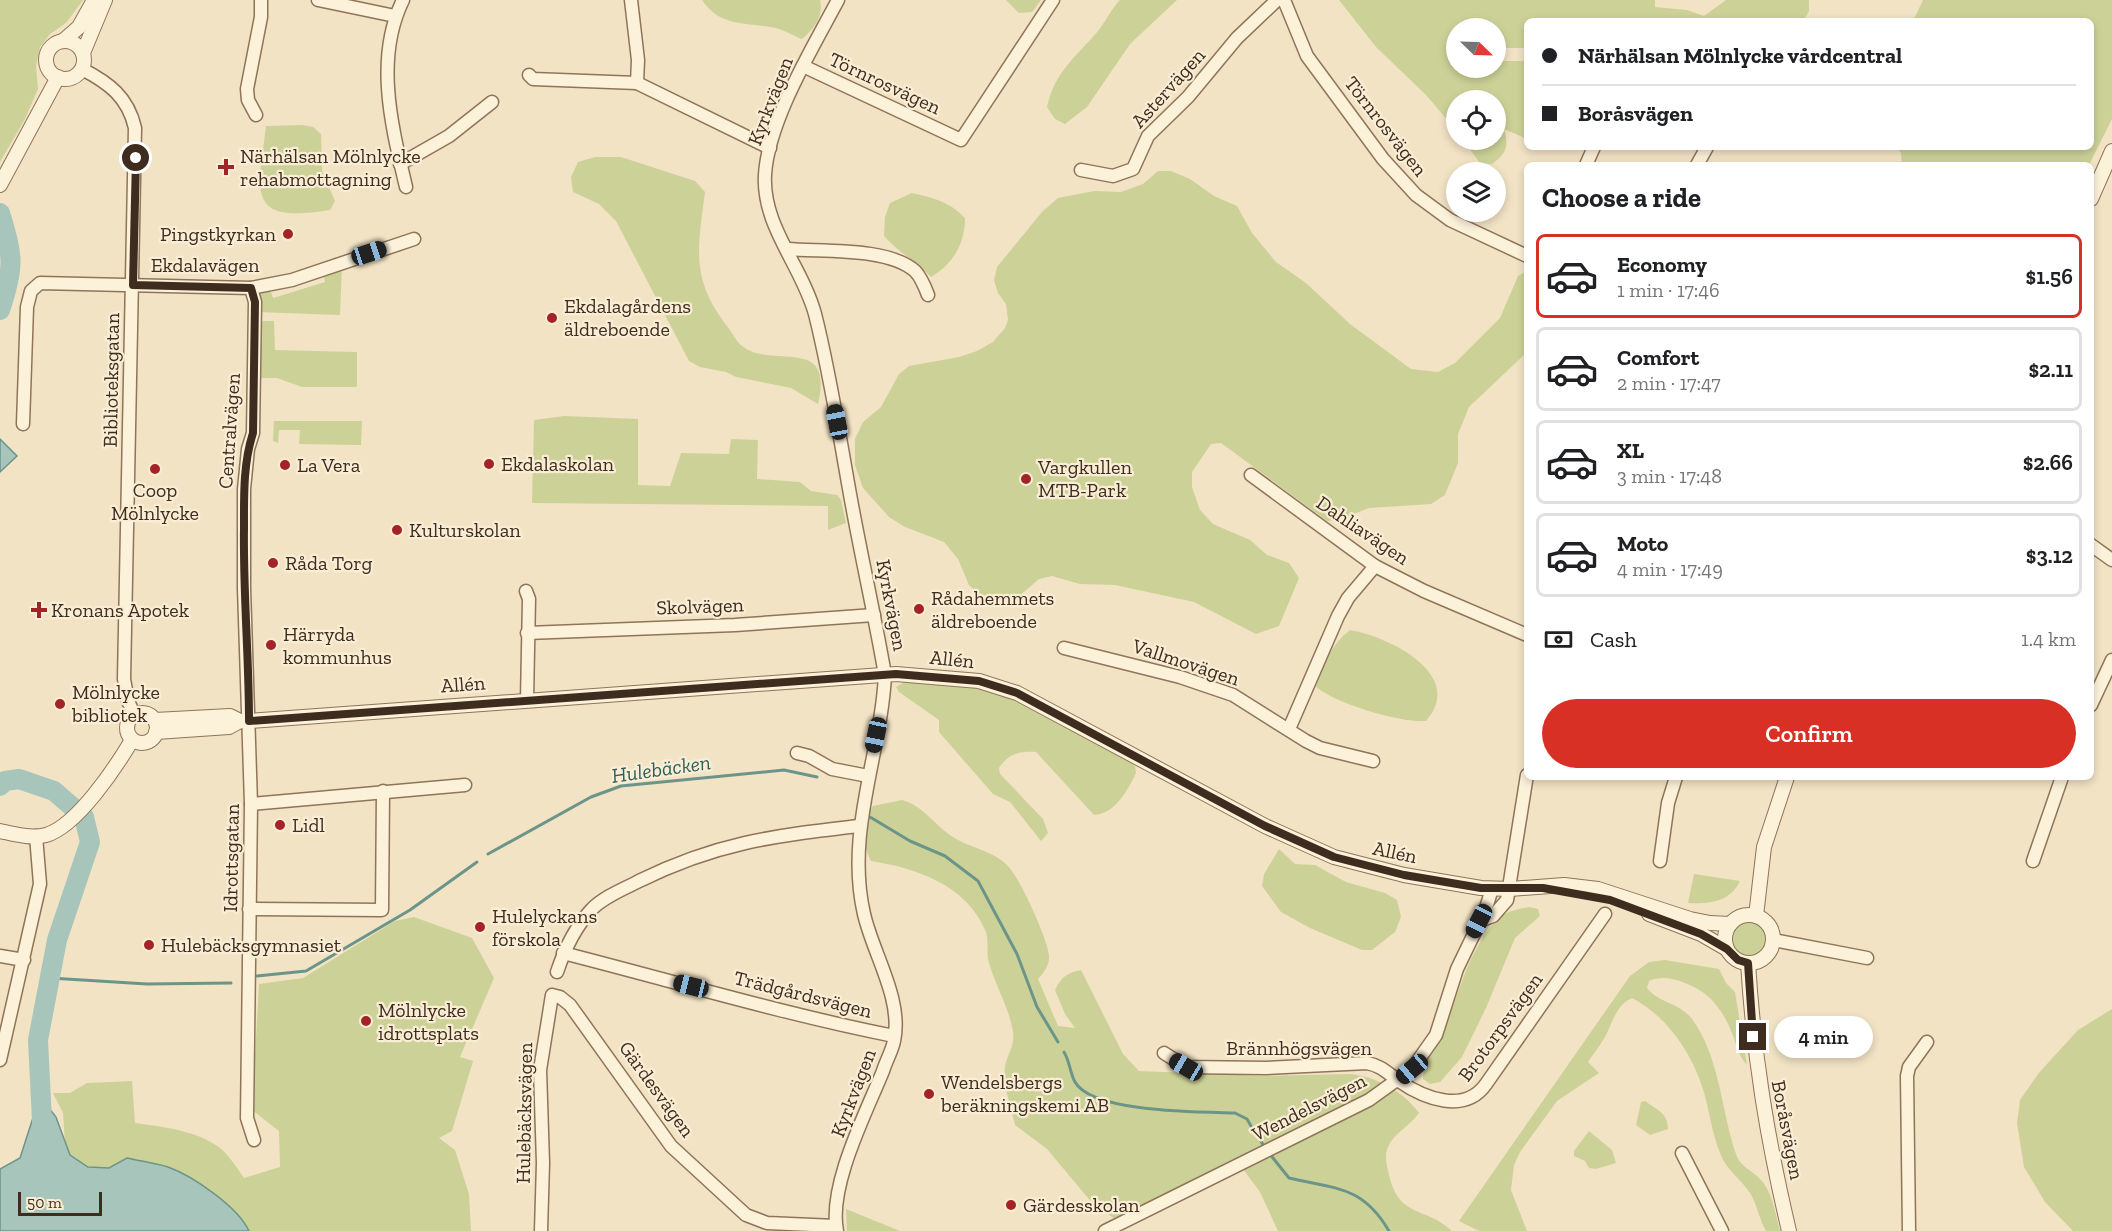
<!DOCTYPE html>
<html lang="en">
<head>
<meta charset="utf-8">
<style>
  :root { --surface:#fff; --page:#f2f2f2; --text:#202124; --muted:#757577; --line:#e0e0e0; --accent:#d93025 }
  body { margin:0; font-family:"Zilla Slab",serif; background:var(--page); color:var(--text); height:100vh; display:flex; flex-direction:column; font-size:22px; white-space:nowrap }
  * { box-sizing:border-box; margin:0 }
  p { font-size:20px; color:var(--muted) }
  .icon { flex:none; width:33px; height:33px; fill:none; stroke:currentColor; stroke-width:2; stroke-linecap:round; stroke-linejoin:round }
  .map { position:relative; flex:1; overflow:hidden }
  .side { position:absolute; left:1524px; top:162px; width:570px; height:618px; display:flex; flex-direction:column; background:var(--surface); border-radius:9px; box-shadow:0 3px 9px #0003 }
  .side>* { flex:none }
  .top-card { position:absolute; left:1524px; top:18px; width:570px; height:132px; border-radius:9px; box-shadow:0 3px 9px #0003; display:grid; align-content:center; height:132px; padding:0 18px; background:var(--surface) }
  .needle { width:39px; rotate:113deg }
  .buttons { position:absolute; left:1446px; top:18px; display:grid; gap:12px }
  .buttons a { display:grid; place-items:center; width:60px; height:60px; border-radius:50%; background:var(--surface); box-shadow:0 3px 9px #0003; font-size:30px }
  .scale { position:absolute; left:18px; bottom:15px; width:84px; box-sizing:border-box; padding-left:6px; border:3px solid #3e2d1e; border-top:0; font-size:16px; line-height:21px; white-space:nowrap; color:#3e2d1e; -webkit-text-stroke:4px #f9eed5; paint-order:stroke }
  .end { position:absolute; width:27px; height:27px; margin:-14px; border:8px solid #3e2d1e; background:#fff; box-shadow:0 0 0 3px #fff }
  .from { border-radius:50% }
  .bubble { position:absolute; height:42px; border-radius:21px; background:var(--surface); box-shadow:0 3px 9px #0003; font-size:20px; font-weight:600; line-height:42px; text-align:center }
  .car { position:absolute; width:18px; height:36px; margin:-18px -9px; border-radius:8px; box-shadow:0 0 4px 2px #0007; background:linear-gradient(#222 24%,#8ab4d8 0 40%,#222 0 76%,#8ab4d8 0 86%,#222 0) }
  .top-card b { display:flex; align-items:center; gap:21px; height:57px; font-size:22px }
  .top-card b+b { border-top:2px solid var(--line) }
  .top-card i { width:15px; height:15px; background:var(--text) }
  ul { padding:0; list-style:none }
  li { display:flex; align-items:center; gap:18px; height:84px; margin:0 12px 9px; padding:0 6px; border:3px solid var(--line); border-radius:9px }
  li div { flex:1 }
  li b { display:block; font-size:22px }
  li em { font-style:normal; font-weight:600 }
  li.active { border-color:var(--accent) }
  li>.icon { width:54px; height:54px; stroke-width:1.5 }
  h2 { padding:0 18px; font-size:27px; line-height:72px }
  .pay { display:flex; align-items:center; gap:15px; height:66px; padding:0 18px; font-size:22px }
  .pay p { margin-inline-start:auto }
  .action { display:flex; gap:12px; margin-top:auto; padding:12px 18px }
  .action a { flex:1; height:69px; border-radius:36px; background:var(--accent); color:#fff; font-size:24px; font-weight:600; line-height:69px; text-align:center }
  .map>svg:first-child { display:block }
</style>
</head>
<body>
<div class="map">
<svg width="2112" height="1231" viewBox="0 0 2112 1231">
  <rect width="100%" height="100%" fill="#f2e3c5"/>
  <g fill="#ccd297">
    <polygon points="0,0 83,0 66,23 50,34 40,47 36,66 38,89 25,119 0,162"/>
    <path d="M702 0H820C824 16 814 29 802 39 792 35 781 28 770 27 742 22 721 27 702 0Z"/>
    <polygon points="1006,0 1041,0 1032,12 1019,13"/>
    <path d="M1120 0H1177L1130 44 1087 107 1065 124 1055 119 1047 107C1055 71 1076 57 1098 31 1106 21 1111 9 1120 0Z"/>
    <path d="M1339 0H1655V7L1687 10 1704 16 1726 0H1809V11L1803 21H1527V48H1496V28H1456V68H1496V61H1527V139L1504 129C1509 146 1507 153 1492 164L1480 163 1463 140H1496V100H1456V130L1426 95 1376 47Z"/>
    <polygon points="1923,0 2112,0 2112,119 2089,165 1902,165 1901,153 1897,147 2091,147 2091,21 1913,21"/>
    <path d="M302 125 313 127 321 134 322 171 335 201 330 210C245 224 258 193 266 126Z"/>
    <path d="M595 157H621L695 181 705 192C698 248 690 278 727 326 732 332 735 340 741 345 770 371 835 333 818 404L791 388 736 377 726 372 700 367 689 361 616 221 599 204 573 192 571 177 578 162Z"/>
    <polygon points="1158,171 1171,171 1190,179 1214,196 1237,206 1252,233 1276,262 1306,283 1350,324 1411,369 1438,372 1455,363 1500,318 1518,276 1527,271 1527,352 1469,407 1458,434 1458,463 1445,495 1431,504 1369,508 1338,520 1327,521 1221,443 1211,444 1192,472 1192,487 1200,510 1213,524 1250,540 1267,555 1289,563 1299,578 1279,626 1256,634 1194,602 1115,585 1080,584 1052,576 1039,579 1017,598 984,599 969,585 958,559 944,542 905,527 889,517 863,488 855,465 855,439 863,422 881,407 899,374 909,366 959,357 977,351 993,342 1005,328 1008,320 1006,304 998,293 994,280 997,267 1042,212 1058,198 1094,191 1121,192 1143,184"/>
    <path d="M912 193C934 198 950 202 965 218 965 244 953 264 931 277 916 261 898 252 884 236L885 217 890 203Z"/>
    <polygon points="342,266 340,315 257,312 257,293 270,289 273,298 325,282 323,273"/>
    <polygon points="255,321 274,321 275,350 357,352 357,387 302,387 277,378 254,378"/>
    <polygon points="564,416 638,419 638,485 670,486 681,453 729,454 731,439 758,440 757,479 800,482 811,491 837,495 841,500 846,523 828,530 828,506 532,503 534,420"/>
    <polygon points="274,421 362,421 361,445 299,444 300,430 279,430 278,443 273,441"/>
    <path d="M1350 630C1387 636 1467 674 1426 721 1400 723 1337 704 1316 687 1321 665 1332 644 1350 630Z"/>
    <path d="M906 681C935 682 964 683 992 691 1034 702 1089 738 1128 759L1135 766 1136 773C1128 790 1115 814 1094 815L1036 752C1019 751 1008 754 999 768L1000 774 1043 819 1048 833 1041 841 1010 802 993 794 939 732V720L899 692 896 687Z"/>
    <path d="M902 800C924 806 934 825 953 837 970 848 991 850 1006 864 1019 875 1047 938 1049 955 1050 964 1044 973 1038 979L1058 1026 1075 1028 1065 1014 1055 990C1061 977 1067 973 1081 970L1123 1054 1139 1071 1262 1076 1350 1074C1376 1076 1404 1092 1419 1113 1410 1126 1394 1133 1388 1147 1384 1156 1387 1166 1389 1175 1399 1219 1426 1206 1452 1231H1278L1260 1192 1237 1161H1230L1143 1208 1115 1219 1093 1204 1047 1149 1015 1125C1011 1107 1003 1086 1005 1067 1007 1054 1015 1046 1013 1032 1009 1007 996 987 989 963 986 953 989 941 986 932 967 885 916 868 871 861 862 845 862 821 873 806Z"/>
    <polygon points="1279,849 1295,864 1315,865 1346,882 1385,893 1397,900 1401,917 1395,932 1372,950 1362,950 1310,928 1281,912 1262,886 1264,874"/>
    <path d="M1694 874 1740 881C1730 902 1710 904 1688 903Z"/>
    <path d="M1529 907 1538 909 1540 916 1515 938 1486 1008 1462 1057 1440 1082 1430 1084 1423 1079C1424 1058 1436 1047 1444 1029 1460 992 1469 947 1499 918 1507 911 1519 909 1529 907Z"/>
    <path d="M414 917 472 938 494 978 460 1057 473 1061 452 1131 439 1138 455 1150 469 1194 471 1231H249L246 1225C201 1187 187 1170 127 1158L109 1168 88 1167 70 1155 65 1143 63 1113 53 1093H70L87 1083 132 1081 135 1123C163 1127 196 1130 220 1148 229 1155 237 1168 244 1178L280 1167 279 1131 252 1110 259 984 303 978 395 921Z"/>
    <circle cx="1749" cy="939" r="17"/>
    <path d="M1665 960 1719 969 1726 983 1735 992 1747 1065C1738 1055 1737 1047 1733 1036 1724 1011 1710 992 1685 983 1671 978 1662 976 1649 981L1647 988C1659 1003 1680 1003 1692 1019 1720 1057 1721 1110 1736 1154 1740 1167 1752 1170 1761 1180 1772 1192 1776 1215 1780 1231H1766C1759 1219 1757 1204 1750 1193 1740 1178 1726 1170 1720 1153 1710 1129 1709 1102 1699 1078 1687 1046 1663 1014 1632 998 1616 1005 1612 1024 1605 1037 1600 1046 1593 1054 1588 1062L1599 1073 1557 1101 1520 1152 1514 1165 1511 1190 1527 1231H1479L1459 1221 1630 976 1649 962Z"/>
    <polygon points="2112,1009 2112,1231 2073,1231 2045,1202 2024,1167 2017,1123 2020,1100 2038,1074 2078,1030"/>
    <path d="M1645 1101C1657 1110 1668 1113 1668 1129L1650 1135 1636 1125 1641 1102Z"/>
    <polygon points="1589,1131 1612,1150 1616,1163 1596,1169 1589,1168 1585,1161 1574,1156 1574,1151"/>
    <polygon points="846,1209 900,1231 847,1231"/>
  </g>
  <g fill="#a7c5bb" stroke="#6c958a" stroke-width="1.5">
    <polygon points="0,439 17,456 0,472"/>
    <path d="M40 1096 56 1117 70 1155 88 1167 109 1168 127 1158C140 1161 155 1163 168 1167 193 1176 238 1207 249 1231H0V1169L20 1158Z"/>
  </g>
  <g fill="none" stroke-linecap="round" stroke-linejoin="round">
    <g stroke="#6c958a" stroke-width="3">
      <polyline points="870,817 910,841 945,856 978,881 1017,954 1037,1007 1058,1042"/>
      <polyline points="488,854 591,797 621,786 784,770 817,777"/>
      <polyline points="257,976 306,971 410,910 477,862"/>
      <polyline points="50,978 147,984 231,983"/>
      <path d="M1064 1052C1070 1062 1070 1073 1075 1082 1092 1113 1202 1112 1235 1113L1247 1119 1251 1126"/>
      <polyline points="1256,1133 1265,1148"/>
      <path d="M1269 1153 1289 1178C1335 1189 1362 1185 1389 1231"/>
    </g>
    <g stroke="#a7c5bb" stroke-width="20">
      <path d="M0 213C13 256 15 266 0 310"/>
      <polyline points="0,786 5,781 19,779 54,791 84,817 90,842 57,940 38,1040 42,1121"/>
    </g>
    <defs>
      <g id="minor">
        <polyline points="318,0 395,16"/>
        <path d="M403 0C374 59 392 127 406 187"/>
        <polyline points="631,0 638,60 637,83 770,148"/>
        <polyline points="1284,0 1307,56 1383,159 1416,195 1450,220 1527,256"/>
        <polyline points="803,66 961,140 1053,0"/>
        <path d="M82 69C109 83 128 97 135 128L124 679 128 701 134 714"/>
        <polyline points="529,75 533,79 637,83"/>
        <polyline points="256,115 248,100 247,89 261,17 261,0"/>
        <polyline points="400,164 449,136 492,102"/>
        <polyline points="1586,165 1594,147"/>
        <polyline points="1697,165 1707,147"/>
        <polyline points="1081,170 1113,176 1133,169 1148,136 1188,97 1237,38 1277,0"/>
        <path d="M788 249C822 252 888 247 915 271 921 277 925 287 928 295"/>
        <polyline points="251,288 255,302 253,433 248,449 244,489 244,588 251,804 247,1118 254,1140"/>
        <polyline points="23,424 27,307 31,291 40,283 251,288 292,280 414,239"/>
        <polyline points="1251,475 1375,566 1424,591 1527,635"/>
        <polyline points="2091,545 2112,560"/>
        <polyline points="526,591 529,599 527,700"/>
        <polyline points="527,633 735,625 874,615"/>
        <polyline points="1064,648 1180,677 1233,695 1306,741 1320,748 1373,761"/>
        <polyline points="2091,705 2112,660"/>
        <polyline points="1289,729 1338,616 1348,598 1375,566"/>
        <polyline points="797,753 809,756 832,769 868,776"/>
        <polyline points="251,804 465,785"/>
        <polyline points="1660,861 1668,803 1676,777"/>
        <polyline points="2033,861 2062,777"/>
        <polyline points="249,909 382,910 383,791"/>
        <polyline points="1479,921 1493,916 1507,900 1527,775"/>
        <polyline points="1773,940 1867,958"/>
        <path d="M563 953C673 981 783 1014 894 1036"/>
        <polyline points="0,956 24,960"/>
        <path d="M557 972C565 948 575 927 592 909 605 896 624 889 639 881 718 842 774 836 859 826"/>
        <path d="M1164 1053 1186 1067 1266 1068 1367 1063C1382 1066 1387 1073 1399 1081 1425 1099 1465 1114 1486 1084L1605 914"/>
        <polyline points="0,1060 40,884 36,836"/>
        <polyline points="1682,1153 1722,1231"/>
        <polyline points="541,1231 543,1163 540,1070 552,995 560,997 570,1005 671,1146 746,1215 767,1223 836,1226"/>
        <path d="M837 1231C828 1186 866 1113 883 1071 886 1061 892 1051 894 1041 903 999 873 954 864 914 845 832 881 755 885 675 874 611 859 547 848 483 838 427 829 369 815 314 802 266 762 226 765 175 768 121 813 47 838 0"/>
        <polyline points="1105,1231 1369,1100 1412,1069 1436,1035 1457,969 1485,911 1492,889"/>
        <polyline points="1909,1231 1907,1076 1909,1067 1927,1042"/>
      </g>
      <g id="tertiary">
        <polyline points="63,41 79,27 94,0"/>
        <circle cx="65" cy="60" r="19"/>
        <polyline points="83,53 105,0"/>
        <polyline points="0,185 58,77"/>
        <polyline points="2091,199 2112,151"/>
        <circle cx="142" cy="728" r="15"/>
        <polyline points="155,720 230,716 240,721 249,721 896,674 979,681 1017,693 1265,826 1334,857 1404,875 1481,888 1510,889 1564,885 1598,889 1690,919 1710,923 1730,924"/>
        <polyline points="156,732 229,727 240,721"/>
        <path d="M0 831C14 834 31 839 46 835 77 826 116 767 132 740"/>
        <polyline points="1649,914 1701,934 1727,949"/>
        <circle cx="1749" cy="939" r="24"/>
        <polyline points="1756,916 1764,847 1787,777"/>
        <path d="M1748 963C1754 1058 1767 1138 1789 1231"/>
      </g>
    </defs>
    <use href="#minor" stroke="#8f7459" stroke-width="15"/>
    <use href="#tertiary" stroke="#8f7459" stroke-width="16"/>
    <use href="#minor" stroke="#fcf1d9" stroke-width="12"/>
    <use href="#tertiary" stroke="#fcf1d9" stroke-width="14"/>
  </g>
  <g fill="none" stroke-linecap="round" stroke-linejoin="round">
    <path stroke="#3e2d1e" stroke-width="8" d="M136 158 133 285 251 288 255 302 253 433C243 464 244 497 244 528 243 593 249 656 249 721L896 674 979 681 1017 693 1265 826 1334 857 1404 875 1481 888H1543L1610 900 1701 934 1727 949 1738 960 1748 963 1753 1037"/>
  </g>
  <g fill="#a42327" stroke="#f9eed5" stroke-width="2">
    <path d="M223 158h6v6h6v6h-6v6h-6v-6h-6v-6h6z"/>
    <circle cx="288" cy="234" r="6"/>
    <circle cx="552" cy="318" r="6"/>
    <circle cx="489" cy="464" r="6"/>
    <circle cx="285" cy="465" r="6"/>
    <circle cx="155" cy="469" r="6"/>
    <circle cx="1026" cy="479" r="6"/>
    <circle cx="397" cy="530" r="6"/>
    <circle cx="273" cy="563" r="6"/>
    <circle cx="919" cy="609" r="6"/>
    <path d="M36 601h6v6h6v6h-6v6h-6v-6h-6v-6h6z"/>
    <circle cx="271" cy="645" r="6"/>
    <circle cx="60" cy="704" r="6"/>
    <circle cx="280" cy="825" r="6"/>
    <circle cx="480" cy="927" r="6"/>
    <circle cx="149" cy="945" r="6"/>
    <circle cx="366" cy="1021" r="6"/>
    <circle cx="929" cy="1094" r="6"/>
    <circle cx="1011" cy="1205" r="6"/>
  </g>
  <g text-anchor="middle" stroke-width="4.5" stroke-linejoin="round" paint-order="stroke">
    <g font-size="20" fill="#3e2d1e" stroke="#f9eed5">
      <text transform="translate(885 83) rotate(25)" y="7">Törnrosvägen</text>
      <text transform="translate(1168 88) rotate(-48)" y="7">Astervägen</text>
      <text transform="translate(770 101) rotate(-69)" y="7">Kyrkvägen</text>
      <text transform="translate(1386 126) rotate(52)" y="7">Törnrosvägen</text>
      <text x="205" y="272">Ekdalavägen</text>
      <text transform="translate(111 380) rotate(-89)" y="7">Biblioteksgatan</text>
      <text transform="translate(229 431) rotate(-86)" y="7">Centralvägen</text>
      <text transform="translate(1363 530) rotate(34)" y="7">Dahliavägen</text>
      <text transform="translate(892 605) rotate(79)" y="7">Kyrkvägen</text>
      <text transform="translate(700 606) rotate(-2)" y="7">Skolvägen</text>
      <text transform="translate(952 659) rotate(6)" y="7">Allén</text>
      <text transform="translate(1186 662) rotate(18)" y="7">Vallmovägen</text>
      <text transform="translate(463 684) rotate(-4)" y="7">Allén</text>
      <text transform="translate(1395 852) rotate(12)" y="7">Allén</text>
      <text transform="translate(231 858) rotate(-89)" y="7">Idrottsgatan</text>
      <text transform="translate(803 994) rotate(14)" y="7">Trädgårdsvägen</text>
      <text transform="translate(1500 1027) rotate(-54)" y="7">Brotorpsvägen</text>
      <text x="1299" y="1055">Brännhögsvägen</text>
      <text transform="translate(657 1089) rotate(54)" y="7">Gärdesvägen</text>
      <text transform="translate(853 1093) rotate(-69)" y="7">Kyrkvägen</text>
      <text transform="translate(1309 1107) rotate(-27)" y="7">Wendelsvägen</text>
      <text transform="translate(524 1113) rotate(-89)" y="7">Hulebäcksvägen</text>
      <text transform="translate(1788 1130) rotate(79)" y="7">Boråsvägen</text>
    </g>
    <g font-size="20" fill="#3e2d1e" stroke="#f9eed5" text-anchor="start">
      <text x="240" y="163">Närhälsan Mölnlycke<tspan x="240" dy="23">rehabmottagning</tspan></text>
      <text x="276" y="241" text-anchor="end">Pingstkyrkan</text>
      <text x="564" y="313">Ekdalagårdens<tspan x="564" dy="23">äldreboende</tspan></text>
      <text x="501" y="471">Ekdalaskolan</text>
      <text x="297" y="472">La Vera</text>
      <text x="1038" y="474">Vargkullen<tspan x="1038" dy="23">MTB-Park</tspan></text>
      <text x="155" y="497" text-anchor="middle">Coop<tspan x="155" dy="23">Mölnlycke</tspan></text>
      <text x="409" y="537">Kulturskolan</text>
      <text x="285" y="570">Råda Torg</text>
      <text x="931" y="605">Rådahemmets<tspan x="931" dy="23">äldreboende</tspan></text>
      <text x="51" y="617">Kronans Apotek</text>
      <text x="283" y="641">Härryda<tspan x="283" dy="23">kommunhus</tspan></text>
      <text x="72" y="699">Mölnlycke<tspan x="72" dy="23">bibliotek</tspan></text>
      <text x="292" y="832">Lidl</text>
      <text x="492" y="923">Hulelyckans<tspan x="492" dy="23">förskola</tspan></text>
      <text x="161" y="952">Hulebäcksgymnasiet</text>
      <text x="378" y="1017">Mölnlycke<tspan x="378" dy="23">idrottsplats</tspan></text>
      <text x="941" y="1089">Wendelsbergs<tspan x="941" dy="23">beräkningskemi AB</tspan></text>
      <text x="1023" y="1212">Gärdesskolan</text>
    </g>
    <g font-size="21" font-style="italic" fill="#2c5f5a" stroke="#f9eed5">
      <text transform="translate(661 769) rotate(-8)" y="7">Hulebäcken</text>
    </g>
  </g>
</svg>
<div class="buttons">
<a><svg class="needle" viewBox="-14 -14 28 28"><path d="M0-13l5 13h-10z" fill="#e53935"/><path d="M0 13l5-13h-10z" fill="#757577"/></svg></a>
<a><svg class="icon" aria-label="locate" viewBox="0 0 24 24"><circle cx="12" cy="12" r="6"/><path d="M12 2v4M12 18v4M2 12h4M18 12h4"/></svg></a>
<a><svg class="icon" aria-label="layers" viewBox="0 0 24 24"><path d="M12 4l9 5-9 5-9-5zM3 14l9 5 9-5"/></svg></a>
</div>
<div class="scale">50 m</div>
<i class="end from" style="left:136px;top:158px"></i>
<i class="end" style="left:1753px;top:1037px"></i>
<div class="bubble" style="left:1774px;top:1016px;width:99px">4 min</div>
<i class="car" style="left:369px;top:253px;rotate:72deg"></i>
<i class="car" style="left:837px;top:422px;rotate:349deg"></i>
<i class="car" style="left:876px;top:735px;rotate:192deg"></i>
<i class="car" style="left:1479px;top:921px;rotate:207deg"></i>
<i class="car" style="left:691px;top:986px;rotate:284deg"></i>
<i class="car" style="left:1186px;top:1067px;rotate:300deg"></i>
<i class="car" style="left:1412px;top:1069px;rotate:230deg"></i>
<div class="top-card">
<b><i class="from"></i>Närhälsan Mölnlycke vårdcentral</b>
<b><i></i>Boråsvägen</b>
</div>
<section class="side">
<h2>Choose a ride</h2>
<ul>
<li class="active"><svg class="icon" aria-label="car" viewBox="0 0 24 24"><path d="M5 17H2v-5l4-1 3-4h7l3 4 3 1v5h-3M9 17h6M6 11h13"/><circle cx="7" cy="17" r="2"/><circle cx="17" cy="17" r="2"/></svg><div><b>Economy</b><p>1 min · 17:46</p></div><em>$1.56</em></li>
<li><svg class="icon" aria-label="car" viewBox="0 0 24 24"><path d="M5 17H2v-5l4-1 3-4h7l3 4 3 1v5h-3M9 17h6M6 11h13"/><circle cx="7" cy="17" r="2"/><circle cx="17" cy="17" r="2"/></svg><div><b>Comfort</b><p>2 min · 17:47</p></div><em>$2.11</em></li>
<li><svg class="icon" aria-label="car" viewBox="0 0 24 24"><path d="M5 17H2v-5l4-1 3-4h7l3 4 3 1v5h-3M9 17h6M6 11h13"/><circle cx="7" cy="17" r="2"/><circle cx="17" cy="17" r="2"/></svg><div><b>XL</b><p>3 min · 17:48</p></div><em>$2.66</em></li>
<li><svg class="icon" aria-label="car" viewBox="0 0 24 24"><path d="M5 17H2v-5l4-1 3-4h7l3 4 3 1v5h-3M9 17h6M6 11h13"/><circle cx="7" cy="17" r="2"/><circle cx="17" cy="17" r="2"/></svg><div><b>Moto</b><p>4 min · 17:49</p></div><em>$3.12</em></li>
</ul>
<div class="pay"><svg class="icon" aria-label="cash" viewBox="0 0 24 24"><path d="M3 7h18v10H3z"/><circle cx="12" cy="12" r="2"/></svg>Cash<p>1.4 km</p></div>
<div class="action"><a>Confirm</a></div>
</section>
</div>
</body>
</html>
